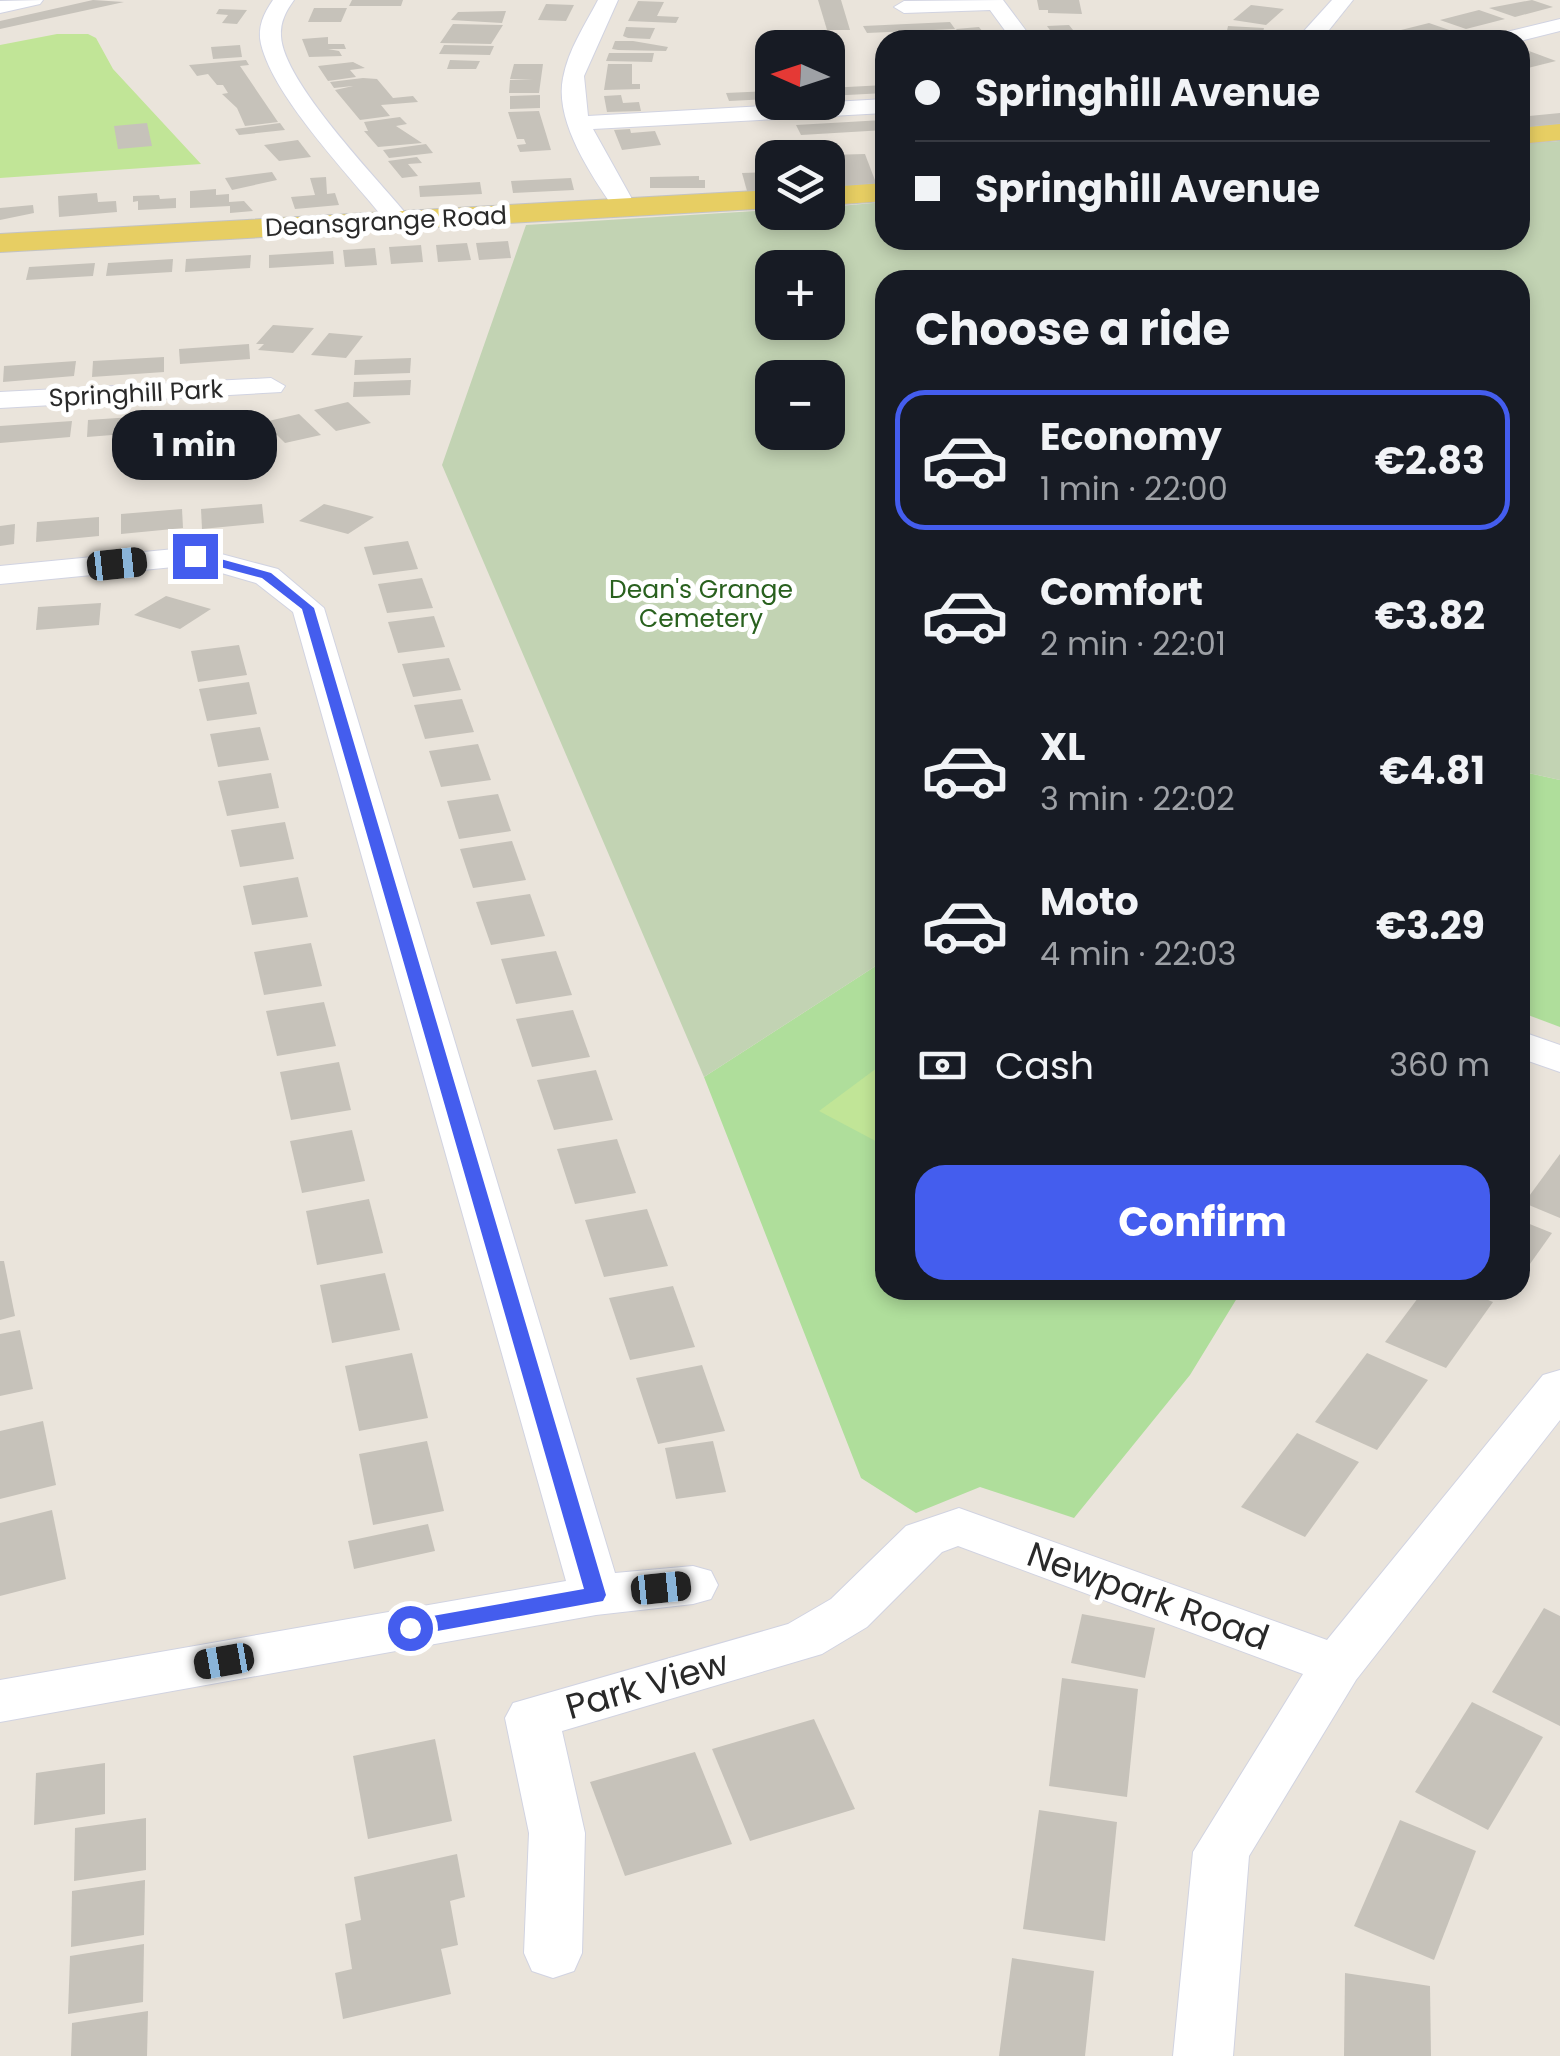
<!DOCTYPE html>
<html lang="en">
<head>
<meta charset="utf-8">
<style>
  :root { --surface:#171b24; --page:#20242c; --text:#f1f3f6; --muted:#9ea1a6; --line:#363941; --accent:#445dee }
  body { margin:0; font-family:Poppins,sans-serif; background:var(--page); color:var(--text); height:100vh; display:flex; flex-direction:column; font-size:38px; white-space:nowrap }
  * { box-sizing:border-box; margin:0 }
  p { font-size:32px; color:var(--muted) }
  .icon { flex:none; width:55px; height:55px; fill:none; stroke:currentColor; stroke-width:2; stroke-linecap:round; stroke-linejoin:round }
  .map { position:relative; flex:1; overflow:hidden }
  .side { position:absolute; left:875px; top:270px; width:655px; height:1030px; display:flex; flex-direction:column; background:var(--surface); border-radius:30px; box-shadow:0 5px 15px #0003 }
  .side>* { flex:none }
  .banner { position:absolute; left:875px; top:30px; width:655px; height:220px; border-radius:30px; box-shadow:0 5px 15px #0003; display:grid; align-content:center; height:220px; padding:0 40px; background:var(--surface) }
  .needle { width:65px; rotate:273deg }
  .buttons { position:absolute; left:755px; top:30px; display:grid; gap:20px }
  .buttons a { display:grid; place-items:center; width:90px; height:90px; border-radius:20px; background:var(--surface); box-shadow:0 5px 15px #0003; font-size:50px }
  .end { position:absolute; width:45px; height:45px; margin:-22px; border:12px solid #445dee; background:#fff; box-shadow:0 0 0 5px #fff }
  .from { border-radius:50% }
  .bubble { position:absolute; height:70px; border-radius:30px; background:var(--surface); box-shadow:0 5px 15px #0003; font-size:32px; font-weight:700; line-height:70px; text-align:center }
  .car { position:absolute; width:30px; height:60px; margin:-30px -15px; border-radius:12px; box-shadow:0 0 8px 2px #0007; background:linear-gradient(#222 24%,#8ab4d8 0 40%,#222 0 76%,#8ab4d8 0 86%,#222 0) }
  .banner b { display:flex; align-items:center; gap:35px; height:95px; font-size:38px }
  .banner b+b { border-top:2px solid var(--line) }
  .banner i { width:25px; height:25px; background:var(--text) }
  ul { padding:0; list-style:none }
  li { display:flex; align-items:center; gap:30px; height:140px; margin:0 20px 15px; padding:0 20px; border:5px solid transparent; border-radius:30px }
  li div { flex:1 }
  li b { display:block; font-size:38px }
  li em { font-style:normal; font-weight:700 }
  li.current { border-color:var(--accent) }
  li>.icon { width:90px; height:90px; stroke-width:1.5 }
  h2 { padding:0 40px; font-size:45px; line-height:120px }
  .pay { display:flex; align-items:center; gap:25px; height:110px; padding:0 40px; font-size:38px }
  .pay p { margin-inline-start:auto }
  .action { display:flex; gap:20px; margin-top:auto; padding:20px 40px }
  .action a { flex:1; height:115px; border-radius:30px; background:var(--accent); color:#fff; font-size:40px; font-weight:700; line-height:115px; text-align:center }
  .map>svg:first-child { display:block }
</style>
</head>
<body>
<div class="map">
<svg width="1560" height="2056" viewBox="0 0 1560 2056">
  <rect width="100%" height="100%" fill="#eae4db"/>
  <g fill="#afde9b">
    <polygon points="1520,771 1560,780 1560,1027 1520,1012"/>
    <polygon points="885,960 885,1290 1242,1290 1190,1375 1074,1518 980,1487 916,1513 861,1478 704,1077"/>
  </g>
  <path fill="#c2d3b3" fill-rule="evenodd" d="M1560 141V780L1520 771V280H885V960L704 1077 442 465 526 225 772 210 828 212V207L885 202V240H1520V144ZM772 268H828V322H772ZM772 378H828V432H772Z"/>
  <g fill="#c1e597">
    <polygon points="57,34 88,34 96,38 113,69 201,164 0,178 0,45"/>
    <polygon points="885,1062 885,1146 819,1111"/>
  </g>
  <g fill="#c6c2ba">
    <polygon points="93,0 124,2 0,29 0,21"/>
    <polygon points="352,0 403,0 401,6 349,6"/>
    <polygon points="818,0 841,0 850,30 827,30"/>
    <polygon points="1037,0 1079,0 1082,14 1048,13 1048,10 1039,10"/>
    <polygon points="1532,0 1553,7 1515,17 1489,8"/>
    <polygon points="638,1 664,2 657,16 679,17 676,23 628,21"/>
    <polygon points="546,4 574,5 566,21 538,20"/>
    <polygon points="1251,5 1284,9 1266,25 1233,20"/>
    <polygon points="314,8 347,8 341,22 308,22"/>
    <polygon points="219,9 247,10 237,24 222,23 228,15 216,14"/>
    <polygon points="1479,10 1505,19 1466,29 1440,20"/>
    <polygon points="506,11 502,23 451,20 458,12"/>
    <polygon points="950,22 955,29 867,33 863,26"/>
    <polygon points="1429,23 1455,32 1423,40 1389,33"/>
    <polygon points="453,24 503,25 491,44 440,43"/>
    <polygon points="1069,25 1081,40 1057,40 1047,26"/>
    <polygon points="1228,26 1264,28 1261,40 1225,40"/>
    <polygon points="626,27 655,28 650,39 628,38 623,36"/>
    <polygon points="979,27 989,40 965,40 956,29"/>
    <polygon points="328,37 328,44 344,44 346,49 328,49 339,51 342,56 309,57 302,39"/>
    <polygon points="615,41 633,41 668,47 666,51 618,50 612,49"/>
    <polygon points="240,45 242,57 213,59 211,47"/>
    <polygon points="444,45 494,46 490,55 439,54"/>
    <polygon points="1529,51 1556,61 1520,70 1520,53"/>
    <polygon points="609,53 654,53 652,62 606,61"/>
    <polygon points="246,60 249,65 240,66 278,122 245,126 237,108 222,94 228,93 223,85 217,85 208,74 197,76 189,65"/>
    <polygon points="450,60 480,61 476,69 447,69"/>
    <polygon points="353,62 365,68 350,70 356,77 328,81 318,66"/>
    <polygon points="514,64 543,64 539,93 509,93 510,80 533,80 510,79"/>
    <polygon points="608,64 632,64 632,84 640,84 640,89 604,90"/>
    <polygon points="363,78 377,79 393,98 413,96 418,102 381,105 390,116 360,120 335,90 353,86 334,88 330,82"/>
    <polygon points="885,85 885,93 828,96 828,88"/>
    <polygon points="772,91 772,99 729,101 726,93"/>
    <polygon points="540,95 540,108 510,109 510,96"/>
    <polygon points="621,95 623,103 639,102 641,111 607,112 604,96"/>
    <polygon points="539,111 551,150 520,152 517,145 526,144 524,139 517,139 508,112"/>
    <polygon points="1560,113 1560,124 1520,127 1520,117"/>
    <polygon points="400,117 407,124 396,126 422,143 378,147 364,131 368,131 364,122"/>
    <polygon points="883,120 885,130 801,135 796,125"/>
    <polygon points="147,123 152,146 118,149 114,126"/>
    <polygon points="280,123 285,130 239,135 235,129"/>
    <polygon points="630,129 631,133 655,131 661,145 622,150 614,130"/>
    <polygon points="298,140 311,157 279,161 264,145"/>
    <polygon points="426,144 433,153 389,158 383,150"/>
    <polygon points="865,154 876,183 828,188 828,155"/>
    <polygon points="417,157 422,163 408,164 418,176 402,178 388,161"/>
    <polygon points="272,172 277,180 232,190 225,178"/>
    <polygon points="772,172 772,190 747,191 742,173"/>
    <polygon points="699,176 699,180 705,180 705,188 650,188 650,177"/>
    <polygon points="326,177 327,194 335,193 339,205 295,209 291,197 315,195 310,178"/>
    <polygon points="571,178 574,190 513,193 511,181"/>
    <polygon points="480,182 482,194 420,197 419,186"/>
    <polygon points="216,189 216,195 229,194 229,202 244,201 253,211 230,213 230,206 190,208 190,191"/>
    <polygon points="97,193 98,202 116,201 117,212 59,217 58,196"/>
    <polygon points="159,195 160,199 176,198 176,208 138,210 138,201 133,202 133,196"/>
    <polygon points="33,205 34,213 0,220 0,208"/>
    <polygon points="508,241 511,258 479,260 476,243"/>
    <polygon points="467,243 471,260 438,262 436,245"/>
    <polygon points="421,245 423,262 391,264 389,247"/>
    <polygon points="375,248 377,265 345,267 343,250"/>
    <polygon points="333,251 334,264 269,268 269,255"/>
    <polygon points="251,255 250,268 185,272 186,259"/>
    <polygon points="173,259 172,272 106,276 108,263"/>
    <polygon points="95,263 93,276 26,280 29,267"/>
    <polygon points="273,325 314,328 293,353 258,350 264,344 256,344"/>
    <polygon points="329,333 363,336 346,358 311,355"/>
    <polygon points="249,344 250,359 180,364 179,349"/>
    <polygon points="164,357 164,372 92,377 93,361"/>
    <polygon points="411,358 410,373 354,375 355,360"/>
    <polygon points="76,361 74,376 3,382 4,366"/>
    <polygon points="411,380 410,395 353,397 354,382"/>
    <polygon points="348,402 371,423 336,431 314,410"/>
    <polygon points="299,414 321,435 285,443 264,422"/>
    <polygon points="162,415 162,431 87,437 88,420"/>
    <polygon points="250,415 251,431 177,437 176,420"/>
    <polygon points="72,421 70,437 0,443 0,426"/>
    <polygon points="262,504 264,523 202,529 201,509"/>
    <polygon points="324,504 348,510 374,517 348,534 299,521"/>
    <polygon points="182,509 183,528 121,534 121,514"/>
    <polygon points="99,517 99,536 36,542 37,522"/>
    <polygon points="15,524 14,544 0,546 0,526"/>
    <polygon points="408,541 418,569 373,575 364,547"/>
    <polygon points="422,578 433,608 387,613 378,584"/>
    <polygon points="166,596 211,609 180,629 134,615"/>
    <polygon points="101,603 99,625 36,630 38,607"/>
    <polygon points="434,616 445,647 398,653 388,622"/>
    <polygon points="239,645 247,675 198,682 191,651"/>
    <polygon points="449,658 461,690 413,697 402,664"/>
    <polygon points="249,682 257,714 207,721 199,689"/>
    <polygon points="462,699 474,732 425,739 414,705"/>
    <polygon points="260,727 269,760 218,767 210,734"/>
    <polygon points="478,744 491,780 441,787 429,751"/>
    <polygon points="271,773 279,808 227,816 218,781"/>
    <polygon points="498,794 511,831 459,839 447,801"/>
    <polygon points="285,822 294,859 240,867 231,830"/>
    <polygon points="512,841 526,880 473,888 460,849"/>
    <polygon points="298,877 308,917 252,925 243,886"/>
    <polygon points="530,894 545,936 491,945 476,902"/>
    <polygon points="311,943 322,986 264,995 254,952"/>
    <polygon points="556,951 572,995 516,1004 501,959"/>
    <polygon points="324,1002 336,1046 277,1056 266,1011"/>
    <polygon points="573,1010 590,1057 532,1067 516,1019"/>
    <polygon points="339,1062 351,1110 291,1120 280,1072"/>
    <polygon points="596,1070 613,1120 554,1130 537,1080"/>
    <polygon points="352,1130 365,1181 302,1193 290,1141"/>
    <polygon points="617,1139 636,1193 575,1204 557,1149"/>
    <polygon points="1560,1154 1560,1218 1524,1203"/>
    <polygon points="369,1199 383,1253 317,1265 306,1211"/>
    <polygon points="647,1209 668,1266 604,1277 585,1220"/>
    <polygon points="1520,1220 1552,1233 1520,1278"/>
    <polygon points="0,1261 4,1261 15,1316 0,1320"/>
    <polygon points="385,1273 400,1330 332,1343 320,1285"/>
    <polygon points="673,1286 695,1347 630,1360 609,1298"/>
    <polygon points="1424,1290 1464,1290 1493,1302 1446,1368 1385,1342"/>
    <polygon points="20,1330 33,1389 0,1396 0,1334"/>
    <polygon points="412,1353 428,1418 359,1431 345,1366"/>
    <polygon points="1367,1353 1428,1380 1377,1450 1315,1422"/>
    <polygon points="702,1365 725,1431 658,1444 636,1378"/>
    <polygon points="43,1421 56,1485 0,1499 0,1431"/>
    <polygon points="1297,1433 1359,1462 1305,1537 1241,1507"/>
    <polygon points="427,1441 444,1511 373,1525 359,1454"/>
    <polygon points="713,1441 726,1492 676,1499 665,1448"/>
    <polygon points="52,1510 66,1579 0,1596 0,1523"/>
    <polygon points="428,1524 435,1551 354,1569 348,1541"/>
    <polygon points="1544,1608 1560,1616 1560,1726 1492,1692"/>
    <polygon points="1082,1614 1155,1628 1145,1678 1071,1663"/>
    <polygon points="1062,1678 1138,1689 1127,1797 1049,1786"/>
    <polygon points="1472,1702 1543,1737 1488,1830 1415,1792"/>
    <polygon points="814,1719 855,1809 750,1841 712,1749"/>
    <polygon points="435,1739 452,1821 368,1839 353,1756"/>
    <polygon points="695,1752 732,1844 625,1876 590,1782"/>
    <polygon points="105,1763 105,1814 34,1825 36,1773"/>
    <polygon points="1039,1810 1117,1822 1105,1941 1023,1929"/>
    <polygon points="146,1818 146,1870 74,1881 75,1828"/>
    <polygon points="1400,1820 1476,1851 1434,1960 1354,1926"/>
    <polygon points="457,1854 465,1897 450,1901 458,1945 441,1949 451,1994 343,2019 335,1973 352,1969 345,1924 361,1920 354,1877"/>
    <polygon points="145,1880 144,1935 71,1947 72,1891"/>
    <polygon points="144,1944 143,2002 68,2014 70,1956"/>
    <polygon points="1012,1958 1094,1971 1085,2056 999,2056"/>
    <polygon points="1345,1973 1430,1986 1431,2056 1344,2056"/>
    <polygon points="148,2011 147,2056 71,2056 72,2023"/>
  </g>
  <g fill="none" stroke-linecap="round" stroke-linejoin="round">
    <defs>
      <g id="minor">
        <polygon points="43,0 40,4 0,13 0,1"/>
        <path d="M273 0H294C286 11 280 22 281 36 283 82 377 178 408 216L411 221 408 226H390C354 180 274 99 261 44 257 27 264 13 273 0Z"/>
        <path d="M598 0H618L584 76 588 116 885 99V113L593 129 637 208 633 213H617C593 178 554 122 563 78 568 50 585 25 598 0Z"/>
        <polygon points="1003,0 1033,40 1012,40 990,10 904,13 894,7 904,1"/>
        <polygon points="1332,0 1353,0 1321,40 1301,40 1303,32"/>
        <polygon points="1560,19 1560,31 1520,41 1487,40 1490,36"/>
        <polygon points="271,378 285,386 281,392 0,408 0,392"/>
        <polygon points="195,547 278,569 324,608 615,1573 693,1566 711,1571 718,1585 711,1599 693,1604 596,1615 0,1722 0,1680 566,1581 293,612 256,583 194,565 0,584 0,566"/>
        <polygon points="1520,1031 1560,1045 1560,1072 1520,1058"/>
        <polygon points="1560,1370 1560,1420 1356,1680 1249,1856 1233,2056 1173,2056 1193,1852 1303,1674 958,1546 942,1552 867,1627 822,1654 562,1731 585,1833 582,1953 574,1971 553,1978 532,1971 524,1953 529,1833 505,1718 513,1703 788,1624 831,1599 906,1526 959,1508 1327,1640 1543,1375"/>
      </g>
      <g id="major">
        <polygon points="1560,124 1560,140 1520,144 1520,128"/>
        <polygon points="885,183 885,201 828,205 828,187"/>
        <polygon points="772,190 772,208 0,252 0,234"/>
      </g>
    </defs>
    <use href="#minor" stroke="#d1d3e1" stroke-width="2"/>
    <use href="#major" stroke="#c3c3c3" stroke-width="2"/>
    <use href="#minor" fill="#fff" fill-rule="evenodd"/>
    <use href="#major" fill="#e7ce63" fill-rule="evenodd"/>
  </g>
  <polygon fill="#445dee" points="195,552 271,573 314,608 606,1595 603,1601 410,1636 399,1628 410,1620 584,1589 302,609 262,578 190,559 190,554"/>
  <g text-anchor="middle" stroke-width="10" stroke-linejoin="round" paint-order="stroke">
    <g font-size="25" fill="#292929" stroke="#fff">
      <text transform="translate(386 221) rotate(-3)" y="9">Deansgrange Road</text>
      <text transform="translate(136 393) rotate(-3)" y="9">Springhill Park</text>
    </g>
    <g font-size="25" fill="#29611e" stroke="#fff">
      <text x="701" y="598">Dean's Grange<tspan x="701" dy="29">Cemetery</tspan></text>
    </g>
    <g font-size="35" fill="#292929" stroke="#fff">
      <text transform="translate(1148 1596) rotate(20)" y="12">Newpark Road</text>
      <text transform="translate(647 1685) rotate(-16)" y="12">Park View</text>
    </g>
  </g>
</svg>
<div class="buttons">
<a><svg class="needle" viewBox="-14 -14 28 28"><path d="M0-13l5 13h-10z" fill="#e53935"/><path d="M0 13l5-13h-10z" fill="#9ea1a6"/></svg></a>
<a><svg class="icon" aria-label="layers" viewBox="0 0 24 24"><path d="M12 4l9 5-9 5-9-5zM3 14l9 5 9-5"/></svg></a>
<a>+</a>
<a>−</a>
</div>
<i class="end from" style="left:410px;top:1628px"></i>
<i class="end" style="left:195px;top:556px"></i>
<div class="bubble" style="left:112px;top:410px;width:165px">1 min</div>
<i class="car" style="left:117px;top:564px;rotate:84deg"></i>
<i class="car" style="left:661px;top:1588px;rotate:84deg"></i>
<i class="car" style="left:224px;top:1661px;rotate:260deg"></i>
<div class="banner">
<b><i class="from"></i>Springhill Avenue</b>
<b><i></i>Springhill Avenue</b>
</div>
<section class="side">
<h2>Choose a ride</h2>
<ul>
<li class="current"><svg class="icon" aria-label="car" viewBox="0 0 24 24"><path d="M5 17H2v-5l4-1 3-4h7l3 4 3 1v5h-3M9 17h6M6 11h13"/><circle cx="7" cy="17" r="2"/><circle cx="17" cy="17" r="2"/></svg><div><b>Economy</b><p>1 min · 22:00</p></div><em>€2.83</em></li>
<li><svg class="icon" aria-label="car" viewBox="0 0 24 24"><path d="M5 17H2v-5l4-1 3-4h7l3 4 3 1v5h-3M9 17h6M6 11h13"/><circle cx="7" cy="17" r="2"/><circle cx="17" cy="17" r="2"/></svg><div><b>Comfort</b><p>2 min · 22:01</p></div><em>€3.82</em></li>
<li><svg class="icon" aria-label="car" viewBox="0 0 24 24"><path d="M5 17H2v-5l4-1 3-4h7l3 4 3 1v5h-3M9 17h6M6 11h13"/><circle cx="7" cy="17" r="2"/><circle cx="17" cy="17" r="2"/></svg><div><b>XL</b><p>3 min · 22:02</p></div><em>€4.81</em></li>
<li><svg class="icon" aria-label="car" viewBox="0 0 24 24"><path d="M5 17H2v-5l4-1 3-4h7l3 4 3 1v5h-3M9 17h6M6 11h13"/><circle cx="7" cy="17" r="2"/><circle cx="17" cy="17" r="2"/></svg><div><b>Moto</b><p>4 min · 22:03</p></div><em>€3.29</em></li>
</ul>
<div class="pay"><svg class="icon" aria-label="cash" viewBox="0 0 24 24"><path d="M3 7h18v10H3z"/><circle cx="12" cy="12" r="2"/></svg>Cash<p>360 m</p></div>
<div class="action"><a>Confirm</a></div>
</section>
</div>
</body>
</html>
